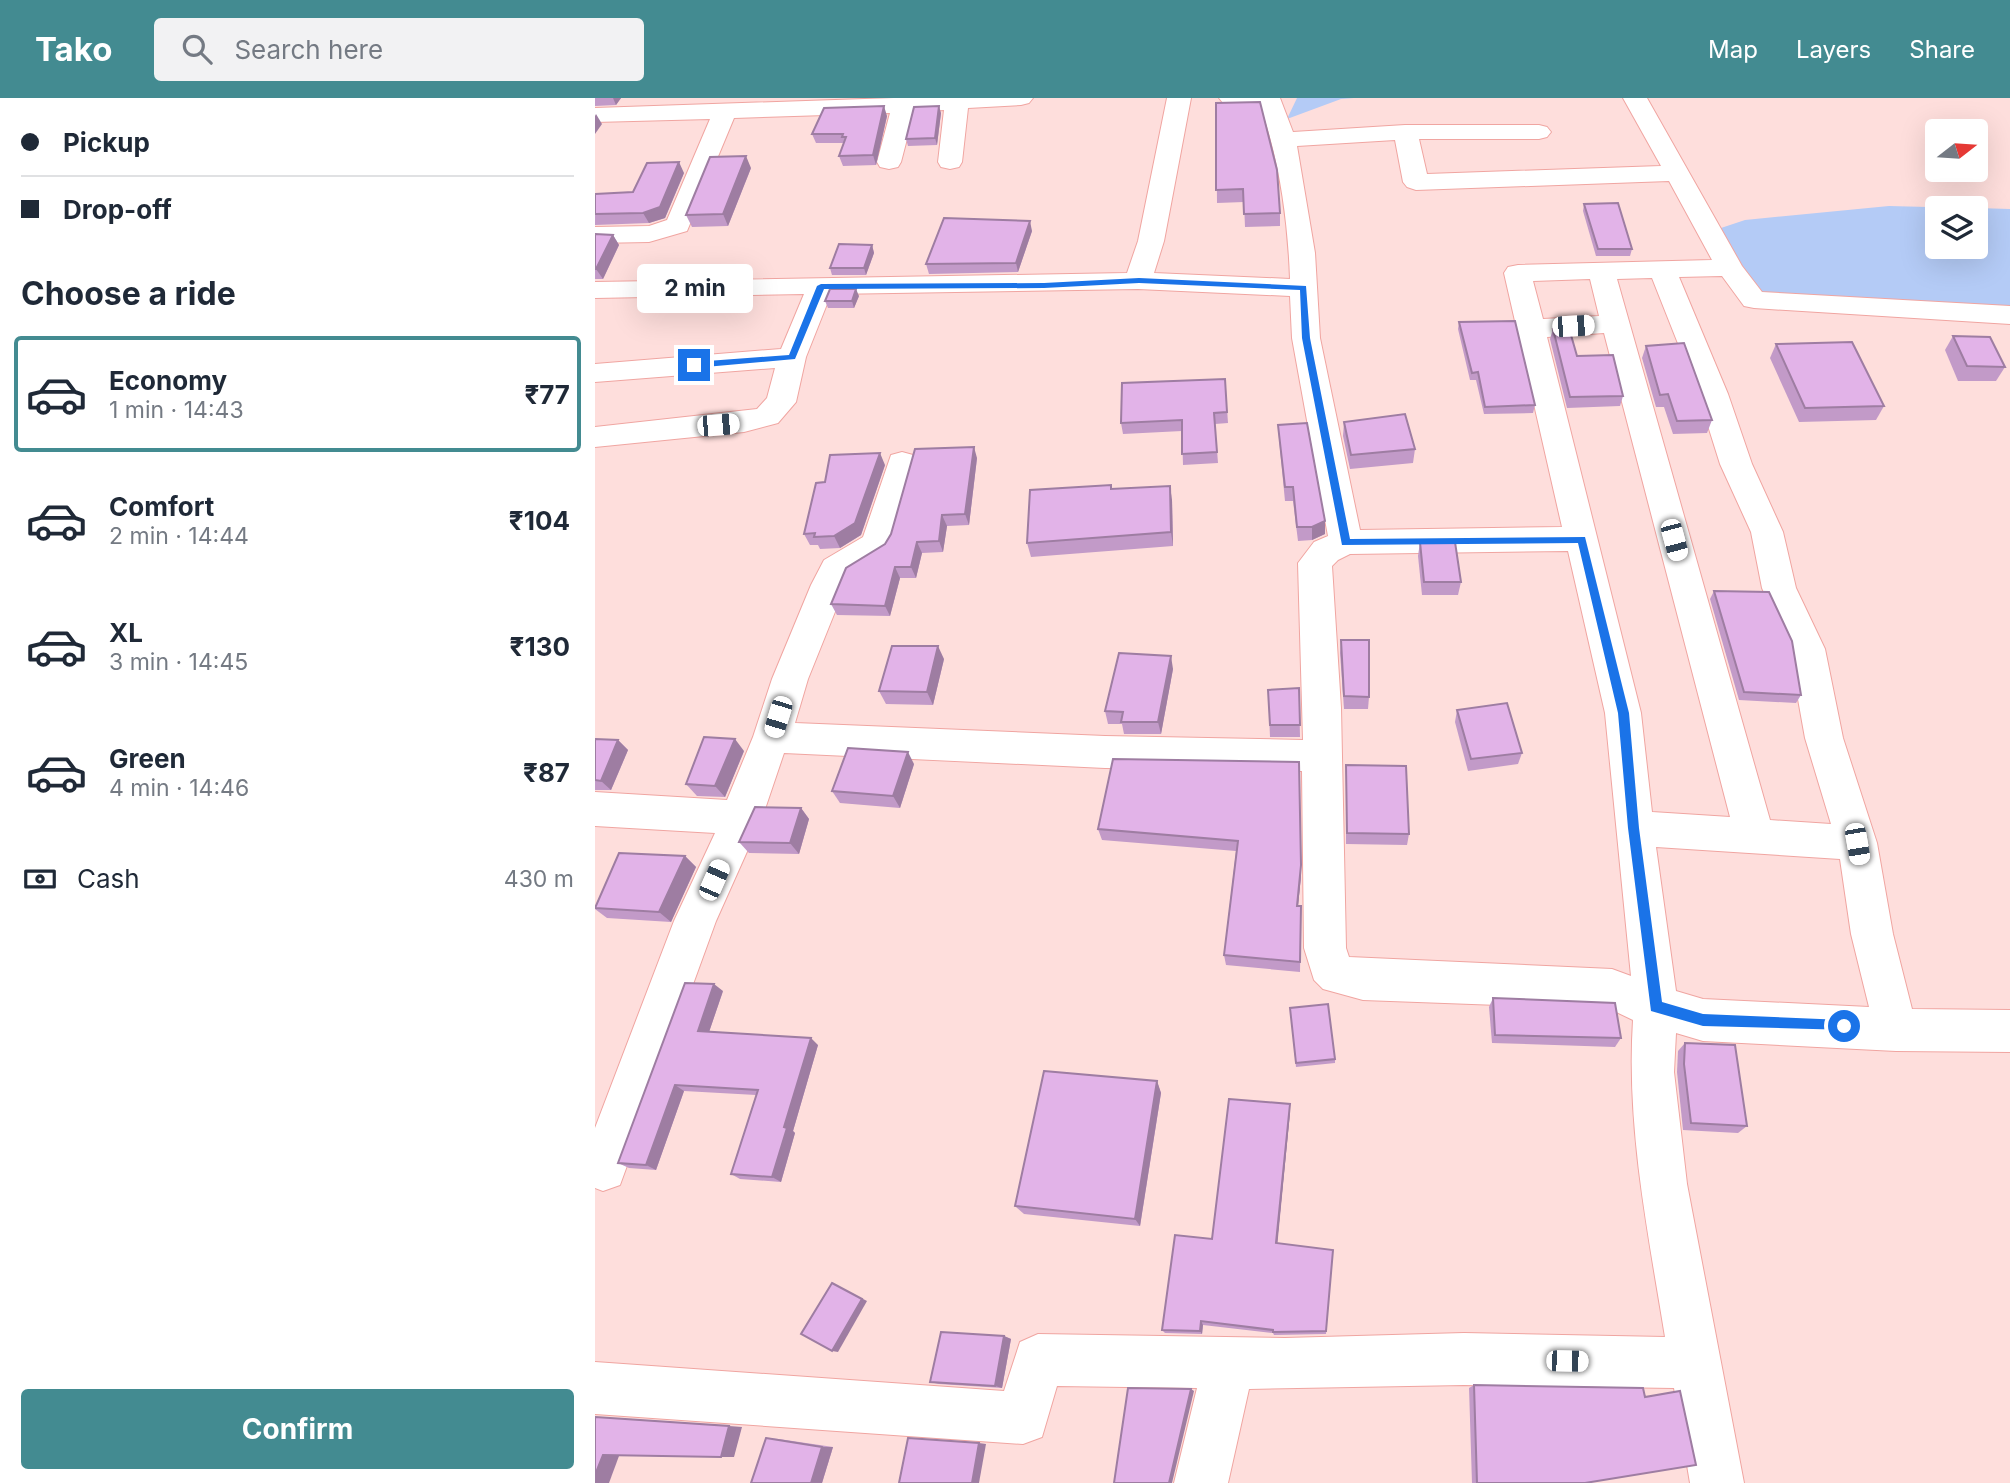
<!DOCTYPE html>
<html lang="en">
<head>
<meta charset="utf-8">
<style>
  :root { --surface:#fff; --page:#f2f2f3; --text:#1f2937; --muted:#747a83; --line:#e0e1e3; --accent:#438b91 }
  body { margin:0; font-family:Inter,sans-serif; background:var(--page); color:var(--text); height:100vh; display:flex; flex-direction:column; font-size:26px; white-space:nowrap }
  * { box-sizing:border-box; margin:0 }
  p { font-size:23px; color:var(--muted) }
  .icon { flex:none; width:38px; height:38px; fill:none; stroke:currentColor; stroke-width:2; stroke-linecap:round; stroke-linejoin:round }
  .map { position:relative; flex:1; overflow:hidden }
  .sheet { display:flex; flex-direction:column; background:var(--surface); width:595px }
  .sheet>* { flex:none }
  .guide { display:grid; align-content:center; height:154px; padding:0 21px; background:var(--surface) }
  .needle { width:46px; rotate:73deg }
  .tools { position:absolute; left:1330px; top:21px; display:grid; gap:14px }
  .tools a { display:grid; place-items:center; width:63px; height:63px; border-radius:7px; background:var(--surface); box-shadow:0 7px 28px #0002; font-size:35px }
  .end { position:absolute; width:32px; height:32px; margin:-16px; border:9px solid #1a73e8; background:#fff; box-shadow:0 0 0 4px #fff }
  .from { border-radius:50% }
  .bubble { position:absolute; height:49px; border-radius:7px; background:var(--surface); box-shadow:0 7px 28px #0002; font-size:23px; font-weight:700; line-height:49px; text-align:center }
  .car { position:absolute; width:21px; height:42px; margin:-21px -10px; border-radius:9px; box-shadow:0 0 5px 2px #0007; background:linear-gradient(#fff 24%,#345 0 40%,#fff 0 76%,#345 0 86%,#fff 0) }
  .guide b { display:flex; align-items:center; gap:24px; height:66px; font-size:26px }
  .guide b+b { border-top:2px solid var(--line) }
  .guide i { width:18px; height:18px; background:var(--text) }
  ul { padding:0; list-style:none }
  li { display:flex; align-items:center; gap:21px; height:116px; margin:0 14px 10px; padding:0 7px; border:4px solid transparent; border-radius:7px }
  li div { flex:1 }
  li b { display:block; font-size:26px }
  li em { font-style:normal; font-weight:700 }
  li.active { border-color:var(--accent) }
  li>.icon { width:63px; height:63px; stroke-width:1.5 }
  h2 { padding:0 21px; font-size:32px; line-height:84px }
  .pay { display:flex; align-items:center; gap:18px; height:77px; padding:0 21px; font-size:26px }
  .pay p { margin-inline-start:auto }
  .cta { display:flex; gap:14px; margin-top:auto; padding:14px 21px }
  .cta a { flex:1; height:80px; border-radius:7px; background:var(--accent); color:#fff; font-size:28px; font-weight:700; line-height:80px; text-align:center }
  header { display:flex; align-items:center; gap:42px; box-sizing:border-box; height:98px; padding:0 35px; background:var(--accent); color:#fff }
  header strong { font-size:33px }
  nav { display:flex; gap:38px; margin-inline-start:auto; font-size:24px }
  .search { width:490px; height:63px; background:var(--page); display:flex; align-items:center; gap:18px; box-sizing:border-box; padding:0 24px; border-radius:7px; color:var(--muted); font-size:26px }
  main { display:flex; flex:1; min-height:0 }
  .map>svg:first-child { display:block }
</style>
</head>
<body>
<header>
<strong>Tako</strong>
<div class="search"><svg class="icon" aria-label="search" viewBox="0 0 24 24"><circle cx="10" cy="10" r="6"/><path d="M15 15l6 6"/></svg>Search here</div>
<nav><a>Map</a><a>Layers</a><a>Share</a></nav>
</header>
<main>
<section class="sheet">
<div class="guide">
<b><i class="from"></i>Pickup</b>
<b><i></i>Drop-off</b>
</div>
<h2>Choose a ride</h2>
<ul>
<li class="active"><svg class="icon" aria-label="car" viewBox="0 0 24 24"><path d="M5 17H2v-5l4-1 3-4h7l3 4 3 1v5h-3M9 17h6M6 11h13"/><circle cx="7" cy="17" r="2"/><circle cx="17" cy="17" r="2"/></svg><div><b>Economy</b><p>1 min · 14:43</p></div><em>₹77</em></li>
<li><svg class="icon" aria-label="car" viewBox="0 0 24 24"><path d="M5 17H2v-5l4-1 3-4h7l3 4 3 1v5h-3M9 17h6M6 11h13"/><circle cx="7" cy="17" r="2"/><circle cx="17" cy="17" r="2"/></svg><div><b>Comfort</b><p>2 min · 14:44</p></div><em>₹104</em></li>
<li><svg class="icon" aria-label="car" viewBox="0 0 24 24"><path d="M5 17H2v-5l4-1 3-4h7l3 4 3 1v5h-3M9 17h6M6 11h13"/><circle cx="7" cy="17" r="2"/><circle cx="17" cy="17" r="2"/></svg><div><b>XL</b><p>3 min · 14:45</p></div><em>₹130</em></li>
<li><svg class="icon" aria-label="car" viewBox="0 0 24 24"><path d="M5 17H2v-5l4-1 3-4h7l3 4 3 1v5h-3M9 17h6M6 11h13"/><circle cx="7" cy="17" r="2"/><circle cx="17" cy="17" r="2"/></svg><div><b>Green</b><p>4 min · 14:46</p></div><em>₹87</em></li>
</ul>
<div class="pay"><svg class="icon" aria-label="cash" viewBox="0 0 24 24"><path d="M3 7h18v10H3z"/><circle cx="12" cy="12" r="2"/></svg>Cash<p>430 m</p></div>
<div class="cta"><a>Confirm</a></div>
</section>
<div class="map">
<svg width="1415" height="1385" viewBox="0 0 1415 1385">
  <rect width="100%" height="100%" fill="#fededc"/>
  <g fill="#b4cbf6">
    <polygon points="702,0 759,0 746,1 692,21"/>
    <polygon points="1294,108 1372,110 1342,110 1342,149 1381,149 1381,110 1415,111 1415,215 1192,199 1148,191 1117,162 1108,136 1150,122"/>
  </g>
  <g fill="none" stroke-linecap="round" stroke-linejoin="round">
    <defs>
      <g id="minor">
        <polygon points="299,0 438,0 434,5 426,7 373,10 367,64 364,69 355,71 346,69 343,64 349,12 319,14 306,64 303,69 294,71 285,69 282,64 295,15 139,20 92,133 54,144 0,145 0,129 54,128 72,122 115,21 0,24 0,10"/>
        <path d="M572 0H596L569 143 559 175 695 181C693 123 685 65 666 10L628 5 624 0H685L698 34 810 27H944L952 29 956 34 952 39 944 41H824L832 76 1066 68 1028 0H1052L1147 168 1167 194 1415 208V226L1159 210 1149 208 1127 178 1084 179 1133 296 1157 366 1188 434 1201 490 1230 551 1248 640 1282 745 1298 836 1317 911 1415 912V954L1301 953 1108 943 1081 935 1079 974 1092 1086 1149 1385H1095L1079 1290 869 1287 654 1291 633 1385H579L602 1290 462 1288 447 1339 428 1346 0 1316V1264L409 1293 425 1244 443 1236 690 1240 869 1235 1070 1239C1053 1134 1031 1029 1038 922L1015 911 768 902 728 891 719 882 709 850 707 673 510 670 189 655 167 720 121 823 25 1087 8 1093 0 1090V1030L79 823 120 735 0 728V694L132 702 158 639 177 581 216 487 229 462 268 439 296 357 307 354 318 357 323 365 299 446 294 455 254 479 213 581 200 625 510 638 708 642 703 465 719 444 733 438 697 240 695 198 543 191 236 196 211 259 201 304 183 325 149 334 0 349V329L162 311 172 300 180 270 0 284V266L186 251 209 196 0 200V184L532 175 543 143ZM800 42 808 84 812 89 821 92 1074 83 1117 162 923 167 913 169 909 175 967 429 765 432 725 240 720 155 702 48ZM1057 180 1103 296 1125 366 1156 434 1167 490 1194 551 1210 640 1236 726 1175 722 1022 181ZM995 181 1004 218 948 221 938 183ZM1009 235 1135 719 1057 714 1046 615 952 239ZM973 453 1010 615 1036 878 1017 871 754 859 751 850 746 610 737 468 743 462 755 456ZM1061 749 1245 761 1256 836 1274 909 1108 901 1081 893Z"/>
      </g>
    </defs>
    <use href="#minor" stroke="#f0a5a1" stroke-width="2"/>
    <use href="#minor" fill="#fff" fill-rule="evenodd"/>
  </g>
  <g fill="#c29ac8">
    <polygon points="0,0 26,0 21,7 0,8"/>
    <polygon points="621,5 685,115 685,128 650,129 649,104 622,105"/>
    <polygon points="346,15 342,47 313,48 311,41"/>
    <polygon points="292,18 281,67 248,68 244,58 249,45 221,45 217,36"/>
    <polygon points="156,70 133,128 97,129 91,117"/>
    <polygon points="89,75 70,120 54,125 0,127 0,96 38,94"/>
    <polygon points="989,106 1037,151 1035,158 1001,158 988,113"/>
    <polygon points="437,133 423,174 334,176 331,166"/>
    <polygon points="0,136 18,137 24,147 8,181 0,181"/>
    <polygon points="277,147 279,155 271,177 237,177 235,170"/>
    <polygon points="264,198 259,210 233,210 230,203"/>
    <polygon points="864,224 940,307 938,315 889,316 881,282 875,282 863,231"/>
    <polygon points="958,231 982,258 1028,298 1025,308 972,310 955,241"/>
    <polygon points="1358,238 1410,269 1401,283 1363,283 1350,252"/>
    <polygon points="1181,246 1289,308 1281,322 1204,324 1175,260"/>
    <polygon points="1051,248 1117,322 1112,335 1078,336 1069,309 1061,309 1047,260"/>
    <polygon points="630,281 633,325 620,326 623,365 588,367 587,333 528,336 526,325"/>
    <polygon points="749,324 820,351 818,365 755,371 748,338"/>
    <polygon points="683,327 730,436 717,442 703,443 698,403 690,403 684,341"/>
    <polygon points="382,360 374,427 352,428 348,454 327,455 321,480 305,480 295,518 242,517 236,506 290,446"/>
    <polygon points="290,367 266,437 245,450 225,451 223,447 215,447 209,436 230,384"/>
    <polygon points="516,387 517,391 577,402 578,448 436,459 432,445"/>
    <polygon points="825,444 866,484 863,497 827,497 823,458"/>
    <polygon points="1119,493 1206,597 1201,605 1144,602 1115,501"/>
    <polygon points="746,542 774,599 773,611 749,611 745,555"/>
    <polygon points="349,561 338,607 291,606 284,593"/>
    <polygon points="578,571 566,636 529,636 527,626 513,626 510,613"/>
    <polygon points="704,590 705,639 675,639 673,592"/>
    <polygon points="862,612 927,655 923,666 873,673 860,624"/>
    <polygon points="0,641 23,642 33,652 16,692 0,692"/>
    <polygon points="149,653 130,699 102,698 91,686"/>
    <polygon points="518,661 706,778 703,808 706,808 705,874 631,867 629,857 641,753 507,742 503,731"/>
    <polygon points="319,666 305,710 245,705 237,693"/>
    <polygon points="751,667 814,736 812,747 751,746"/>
    <polygon points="206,710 214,721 204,756 154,755 144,744"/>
    <polygon points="90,758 101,769 76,824 12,820 0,811"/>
    <polygon points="128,893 114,934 223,947 198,1033 200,1035 186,1084 145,1081 136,1076 161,997 89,993 61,1072 34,1070 23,1065"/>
    <polygon points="898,900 1026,940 1020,949 897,945 894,909"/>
    <polygon points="695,910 740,961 740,965 701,969"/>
    <polygon points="1090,945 1152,1028 1143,1035 1088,1032 1082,974 1083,953"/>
    <polygon points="562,983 566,995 545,1128 429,1116 420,1108"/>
    <polygon points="695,1014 682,1145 738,1152 731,1236 679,1237 678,1235 608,1227 607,1236 570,1235 567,1232 617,1141"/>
    <polygon points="409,1238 416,1241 407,1290 344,1286 335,1284"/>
    <polygon points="879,1287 990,1385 877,1385 874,1290"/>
    <polygon points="171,1340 184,1341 238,1349 227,1385"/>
  </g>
  <g fill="#9e7da2">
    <polygon points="18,0 26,0 21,7"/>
    <polygon points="289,8 292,18 281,67 278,57"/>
    <polygon points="344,8 346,15 342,47 340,40"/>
    <polygon points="1,16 7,26 0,36 0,18"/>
    <polygon points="151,58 156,70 133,128 128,116"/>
    <polygon points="84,64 89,75 70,120 54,125 48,115"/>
    <polygon points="435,123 437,133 423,174 421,165"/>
    <polygon points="18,137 24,147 8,181 1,171"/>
    <polygon points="277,147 279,155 271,177 269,170"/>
    <polygon points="261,191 264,198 259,210 257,203"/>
    <polygon points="379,349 382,360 374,427 370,416"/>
    <polygon points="285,355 290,367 266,437 245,450 239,438"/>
    <polygon points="575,388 577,402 578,448 576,434"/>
    <polygon points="347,417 352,428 348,454 344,443"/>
    <polygon points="730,423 730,436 717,442 717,429"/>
    <polygon points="322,444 327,455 321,480 316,469"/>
    <polygon points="300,469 305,480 295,518 290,508"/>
    <polygon points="343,548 349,561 338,607 332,594"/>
    <polygon points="576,558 578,571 566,636 563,624"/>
    <polygon points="140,641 149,653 130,699 120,688"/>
    <polygon points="23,642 33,652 16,692 6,683"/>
    <polygon points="313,654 319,666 305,710 298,698"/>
    <polygon points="206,710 214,721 204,756 195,745"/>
    <polygon points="90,758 101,769 76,824 64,814"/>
    <polygon points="706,767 706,778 702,818 702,808"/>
    <polygon points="119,886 128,893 112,940 103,933"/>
    <polygon points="216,940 223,947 198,1033 200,1035 186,1084 177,1079 189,1029"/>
    <polygon points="562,983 566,995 545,1128 540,1121"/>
    <polygon points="80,987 89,993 61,1072 51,1067"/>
    <polygon points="695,1006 695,1014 682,1150 681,1145"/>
    <polygon points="237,1185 272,1203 243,1254 237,1253"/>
    <polygon points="606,1223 608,1227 607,1236 605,1233"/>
    <polygon points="409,1238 416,1241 407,1290 400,1288"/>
    <polygon points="596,1291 599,1293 577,1385 573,1385"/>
    <polygon points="134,1328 147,1329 139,1359 126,1359"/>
    <polygon points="384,1345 391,1346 384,1385 377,1385"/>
    <polygon points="227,1349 238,1349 227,1385 216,1385"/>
    <polygon points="8,1357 24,1358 14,1385 0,1385 0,1377"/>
  </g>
  <g fill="#e2b3e8" stroke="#9e7da2" stroke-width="2">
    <polygon points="665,4 682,72 685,115 649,116 648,91 621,92 621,5"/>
    <polygon points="289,8 278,57 244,58 251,39 247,39 248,36 217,36 229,10"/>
    <polygon points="344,8 340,40 311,41 319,9"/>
    <polygon points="151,58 128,116 91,117 115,59"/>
    <polygon points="84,64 65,109 48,115 0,116 0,96 38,94 52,65"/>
    <polygon points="1023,105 1037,151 1003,151 989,106"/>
    <polygon points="349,120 435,123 421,165 331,166"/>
    <polygon points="0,136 18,137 1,171 0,171"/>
    <polygon points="244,146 277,147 269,170 235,170"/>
    <polygon points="235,191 261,191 257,203 230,203"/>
    <polygon points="920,223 940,307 890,309 883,274 877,275 864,224"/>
    <polygon points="974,230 982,258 1018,257 1028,298 975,299 958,231"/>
    <polygon points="1358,238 1395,239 1410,269 1372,268"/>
    <polygon points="1257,244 1289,308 1210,310 1181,246"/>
    <polygon points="1089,245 1117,322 1082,323 1073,296 1065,297 1051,248"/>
    <polygon points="630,281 632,314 619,315 622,354 587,356 587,322 526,325 527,285"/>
    <polygon points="810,316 820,351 756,357 749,324"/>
    <polygon points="712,325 730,423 717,429 702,429 698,389 690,389 683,327"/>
    <polygon points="379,349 370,416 347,417 344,443 322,444 316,469 300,469 290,508 236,506 251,470 290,446 296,436 320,351"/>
    <polygon points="285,355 260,425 239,438 219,439 220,435 209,436 221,385 230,384 235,357"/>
    <polygon points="516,387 516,391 575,388 576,434 432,445 435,392"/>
    <polygon points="825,444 860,444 866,484 829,484"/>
    <polygon points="1119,493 1174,494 1197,543 1206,597 1149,594"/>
    <polygon points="746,542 774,542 774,599 749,598"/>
    <polygon points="297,548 343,548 332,594 284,593"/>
    <polygon points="524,555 576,558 563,624 526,624 528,614 510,613"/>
    <polygon points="704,590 705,627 675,627 673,592"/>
    <polygon points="912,605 927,655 876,661 862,612"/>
    <polygon points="109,639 140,641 120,688 91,686"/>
    <polygon points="0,641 23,642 6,683 0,682"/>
    <polygon points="253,650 313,654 298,698 237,693"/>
    <polygon points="518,661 704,664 706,767 702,808 706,808 705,864 629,857 643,743 503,731"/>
    <polygon points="751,667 811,668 814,736 752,735"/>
    <polygon points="160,709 206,710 195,745 144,744"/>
    <polygon points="24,755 90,758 64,814 0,810"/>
    <polygon points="90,885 119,886 103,933 216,940 189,1029 192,1030 177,1079 136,1076 163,992 80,987 51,1067 23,1065"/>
    <polygon points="898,900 1020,905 1026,940 900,937"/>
    <polygon points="733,906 740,961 701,965 695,910"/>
    <polygon points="1090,945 1140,947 1152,1028 1096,1025 1089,966"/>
    <polygon points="449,973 562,983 540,1121 420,1108"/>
    <polygon points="634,1001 695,1006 681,1145 738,1152 731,1233 678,1234 678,1232 606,1223 605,1233 567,1232 580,1137 617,1141"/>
    <polygon points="237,1185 267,1201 237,1253 206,1236"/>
    <polygon points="346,1234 409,1238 400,1288 335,1284"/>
    <polygon points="879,1287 1048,1290 1050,1299 1085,1293 1101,1367 990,1385 882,1385"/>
    <polygon points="533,1290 596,1291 574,1385 519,1385"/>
    <polygon points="0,1319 134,1328 126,1359 8,1357 0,1377"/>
    <polygon points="171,1340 227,1349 216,1385 156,1385"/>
    <polygon points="313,1340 384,1345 377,1385 304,1385"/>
  </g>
  <polygon fill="#1a73e8" points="544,180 711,188 715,240 755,441 990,439 1034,615 1044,730 1067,904 1108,916 1249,922 1253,923 1253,932 1108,928 1056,913 1033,730 1023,615 983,445 747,447 707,240 705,192 544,185 449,190 229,191 200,261 99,270 94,267 99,264 194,257 222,188 226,186 449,185"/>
</svg>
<div class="tools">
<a><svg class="needle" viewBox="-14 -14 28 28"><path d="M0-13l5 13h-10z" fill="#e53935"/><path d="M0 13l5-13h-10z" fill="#747a83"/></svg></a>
<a><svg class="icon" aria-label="layers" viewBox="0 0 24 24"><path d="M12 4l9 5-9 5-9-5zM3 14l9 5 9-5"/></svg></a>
</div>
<i class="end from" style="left:1249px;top:928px"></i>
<i class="end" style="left:99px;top:267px"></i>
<div class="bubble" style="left:42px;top:166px;width:116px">2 min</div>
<i class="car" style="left:978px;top:228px;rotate:87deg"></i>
<i class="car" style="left:123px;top:327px;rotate:85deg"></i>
<i class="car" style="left:1079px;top:442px;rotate:165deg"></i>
<i class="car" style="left:183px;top:619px;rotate:197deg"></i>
<i class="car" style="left:1262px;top:746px;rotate:170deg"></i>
<i class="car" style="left:119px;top:782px;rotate:24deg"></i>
<i class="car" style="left:972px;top:1263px;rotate:91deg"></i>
</div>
</main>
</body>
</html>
